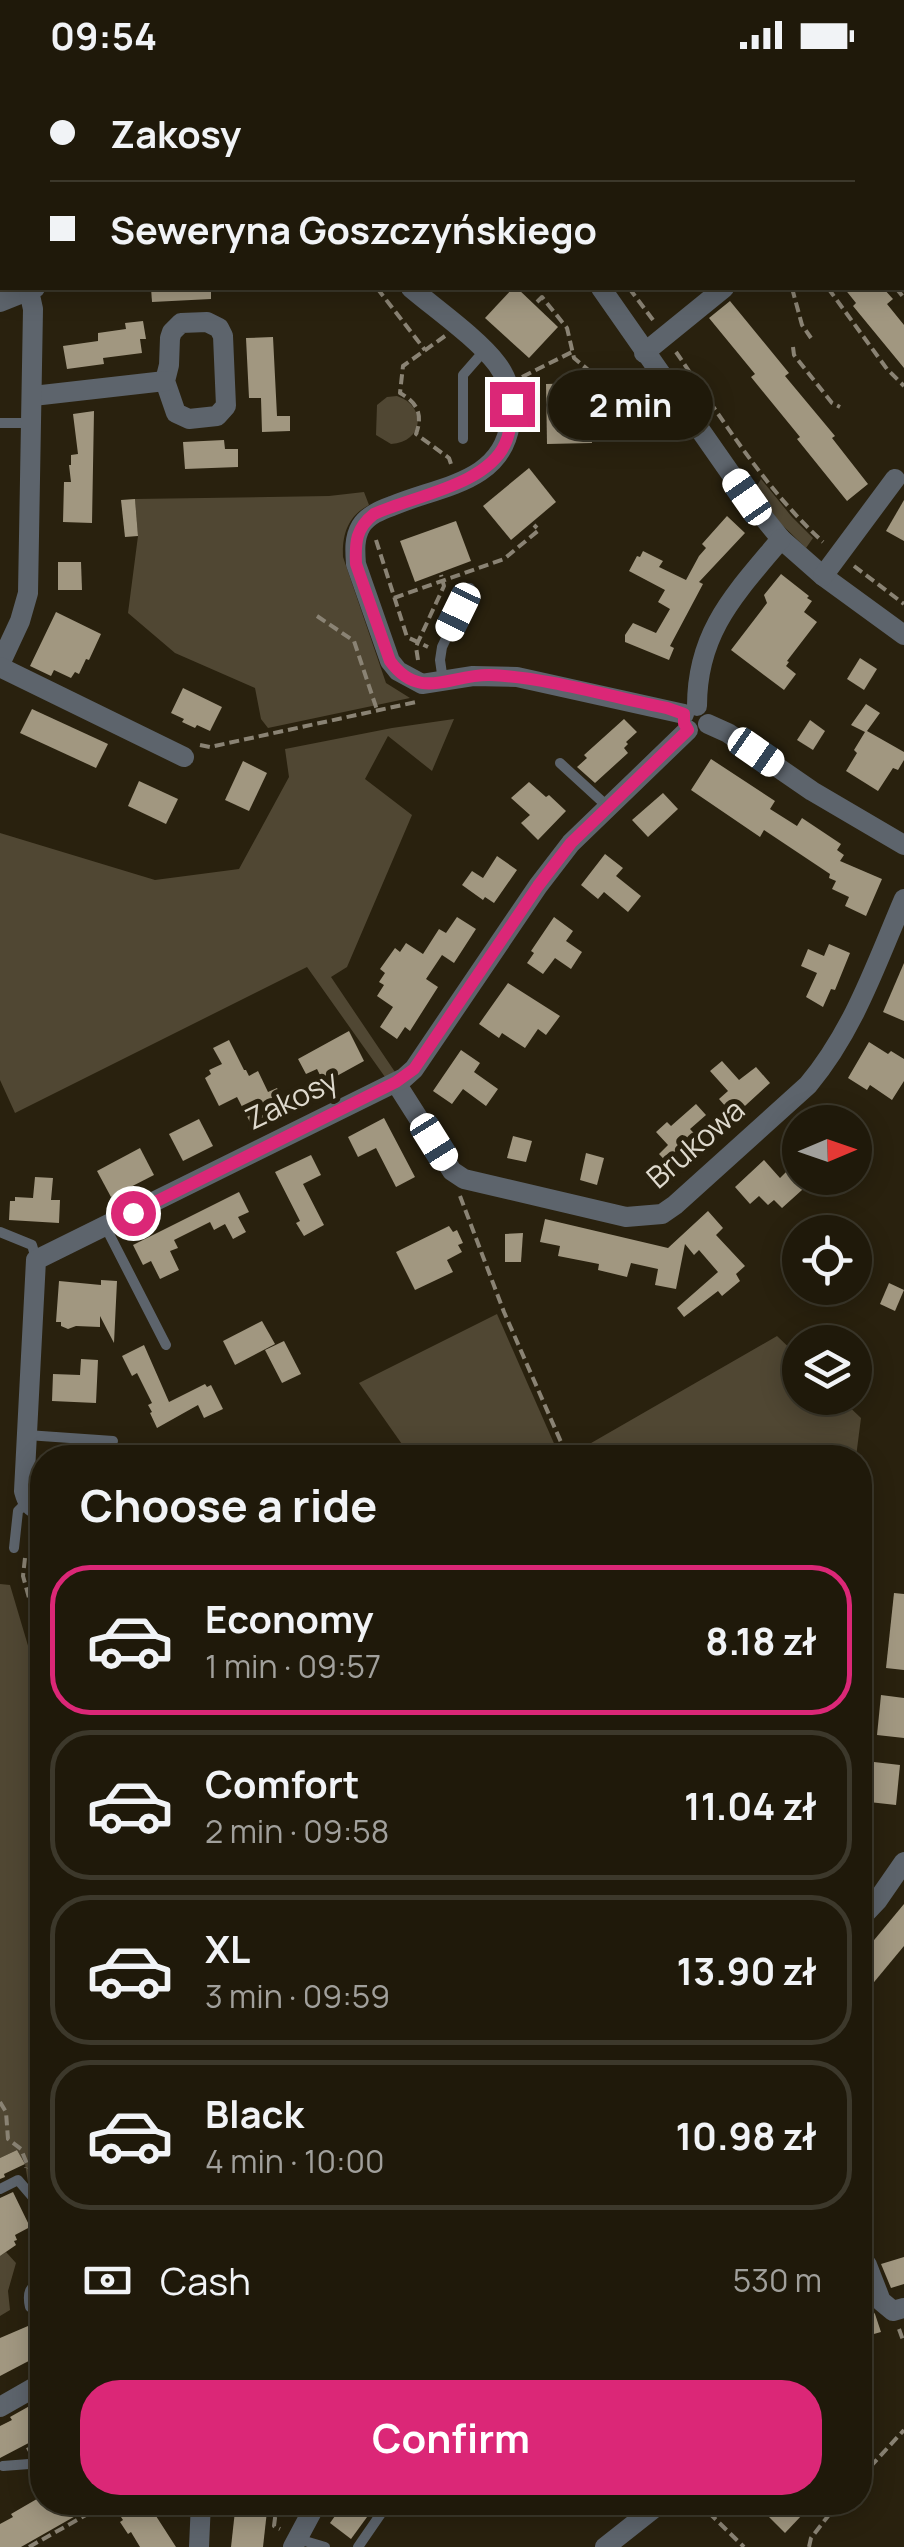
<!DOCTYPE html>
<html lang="en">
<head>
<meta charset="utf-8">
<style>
  :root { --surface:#1f190a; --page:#272213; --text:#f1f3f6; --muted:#a1a09c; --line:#3c382b; --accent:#db2777 }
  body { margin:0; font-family:Manrope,sans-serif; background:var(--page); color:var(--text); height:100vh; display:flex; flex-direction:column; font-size:38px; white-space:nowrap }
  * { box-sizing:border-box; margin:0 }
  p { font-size:32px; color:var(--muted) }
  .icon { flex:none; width:55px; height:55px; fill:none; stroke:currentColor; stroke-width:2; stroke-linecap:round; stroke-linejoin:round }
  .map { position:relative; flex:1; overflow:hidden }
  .sheet { position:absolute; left:30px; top:1375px; width:842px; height:1070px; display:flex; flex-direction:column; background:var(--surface); border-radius:40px; box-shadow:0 5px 25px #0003,0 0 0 2px var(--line) }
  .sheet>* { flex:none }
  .banner { position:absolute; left:0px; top:0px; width:905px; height:220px; box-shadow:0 5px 25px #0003,0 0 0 2px var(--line); display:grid; align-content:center; height:220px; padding:0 50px; background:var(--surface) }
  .needle { width:65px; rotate:88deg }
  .tools { position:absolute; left:782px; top:1035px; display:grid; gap:20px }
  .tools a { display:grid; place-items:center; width:90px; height:90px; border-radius:50%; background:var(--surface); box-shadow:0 5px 25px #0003,0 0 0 2px var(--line); font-size:50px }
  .end { position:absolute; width:45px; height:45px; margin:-22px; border:12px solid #db2777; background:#fff; box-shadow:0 0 0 5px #fff }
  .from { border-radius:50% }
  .bubble { position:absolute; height:70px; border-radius:35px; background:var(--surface); box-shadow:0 5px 25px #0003,0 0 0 2px var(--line); font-size:32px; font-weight:700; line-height:70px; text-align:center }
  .car { position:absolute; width:30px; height:60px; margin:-30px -15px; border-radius:12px; box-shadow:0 0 8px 2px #0007; background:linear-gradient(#fff 24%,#345 0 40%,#fff 0 76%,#345 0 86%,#fff 0) }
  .banner b { display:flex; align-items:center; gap:35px; height:95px; font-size:38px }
  .banner b+b { border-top:2px solid var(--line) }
  .banner i { width:25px; height:25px; background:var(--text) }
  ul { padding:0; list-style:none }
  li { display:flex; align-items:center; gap:30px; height:150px; margin:0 20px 15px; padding:0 30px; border:5px solid var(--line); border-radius:40px }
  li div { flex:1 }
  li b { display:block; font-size:38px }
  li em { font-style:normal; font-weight:700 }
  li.active { border-color:var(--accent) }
  li>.icon { width:90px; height:90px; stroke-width:1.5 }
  h2 { padding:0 50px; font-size:45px; line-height:120px }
  .pay { display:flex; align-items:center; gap:25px; height:110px; padding:0 50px; font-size:38px }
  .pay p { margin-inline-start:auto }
  .cta { display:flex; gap:20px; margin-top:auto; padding:20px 50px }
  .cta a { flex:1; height:115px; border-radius:40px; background:var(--accent); color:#fff; font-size:40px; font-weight:700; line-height:115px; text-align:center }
  .status { display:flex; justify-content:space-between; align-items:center; height:70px; padding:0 50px; background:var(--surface); direction:ltr }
  .status svg { height:28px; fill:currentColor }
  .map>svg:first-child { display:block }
</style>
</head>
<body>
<div class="status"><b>09:54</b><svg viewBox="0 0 49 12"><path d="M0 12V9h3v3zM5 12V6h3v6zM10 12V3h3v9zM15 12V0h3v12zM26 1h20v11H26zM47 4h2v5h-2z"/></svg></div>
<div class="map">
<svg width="904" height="2477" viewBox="0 0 904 2477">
  <rect width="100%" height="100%" fill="#29210e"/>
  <g fill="#504733">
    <path d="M397 326C427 336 424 372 391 374L376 365 377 335 387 327Z"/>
    <path d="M761 409 792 447 813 468 806 478C788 460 766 442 755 419Z"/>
    <path d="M364 422 369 435C348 446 342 464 343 487L386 613 410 628 268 658 261 649 255 618 175 583 128 543 138 466 135 429 329 426Z"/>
    <polygon points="454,649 432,701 388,666 365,709 412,745 347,897 331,907 395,1002 385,1007 307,897 15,1043 0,1010 0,763 155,810 239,799 289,707 285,679 392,658"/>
    <polygon points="497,1244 560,1387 411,1387 359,1313"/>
    <polygon points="777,1266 800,1288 800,1328 840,1328 861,1348 856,1387 573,1387 572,1384"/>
    <polygon points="0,1514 10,1515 29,1579 42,1613 42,2131 28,2112 25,2094 17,2080 0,2088"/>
    <polygon points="6,2182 16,2193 8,2221 10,2240 0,2246 0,2186"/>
  </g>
  <g fill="#a19780">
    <polygon points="151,218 211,218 211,229 152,232"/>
    <polygon points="513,218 517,218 558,257 529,288 485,248"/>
    <polygon points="844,218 883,218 893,229 887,234 904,255 904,298 853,236 856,233"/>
    <polygon points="730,231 789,303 785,306 835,366 832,368 868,414 847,431 797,369 800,367 751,307 755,304 709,248"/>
    <polygon points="143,251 146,269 140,269 142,283 103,288 104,294 67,299 63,276 98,271 98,263 126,259 125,253"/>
    <polygon points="273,267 277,346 290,346 290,361 262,362 261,328 249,328 246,268"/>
    <polygon points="590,313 592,373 547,374 546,314"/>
    <polygon points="94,341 92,453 63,452 64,412 71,412 69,395 71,395 71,385 78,384 73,344"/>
    <polygon points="224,370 225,379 238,379 238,397 185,399 183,372"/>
    <polygon points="529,398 556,432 511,470 483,436"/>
    <polygon points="135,429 138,466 125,467 121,430"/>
    <polygon points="904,430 904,471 886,461"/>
    <polygon points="727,446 745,463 699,512 703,514 670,576 674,578 669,590 625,572 625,565 633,553 656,563 670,539 658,532 665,520 629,501 637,486 640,487 643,481 663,491 659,497 686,510 699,486 706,478 702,474"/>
    <polygon points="456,451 471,491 415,512 400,471"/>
    <polygon points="58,492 81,492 82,520 58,520"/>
    <polygon points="781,504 809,526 807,528 812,531 804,542 817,552 787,591 789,592 786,596 796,604 784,620 731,580 767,533 764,525"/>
    <polygon points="56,542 101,564 89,590 86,589 79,604 75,602 71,608 54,600 51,606 30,596"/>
    <polygon points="860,588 877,599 864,620 847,609"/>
    <polygon points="183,618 222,637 210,661 197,655 195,658 182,652 184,649 171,643"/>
    <polygon points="866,634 880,643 867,661 904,682 904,690 898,700 893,698 878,721 846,701 857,683 854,680 865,662 851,655"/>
    <polygon points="32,639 108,674 96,698 20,663"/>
    <polygon points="624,649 637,662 626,672 628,674 624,678 628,683 595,713 577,697 587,688 584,685"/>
    <polygon points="810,650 825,661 813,680 797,670"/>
    <polygon points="711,689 775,731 770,739 797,756 802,748 841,774 837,780 844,785 840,791 882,809 866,846 845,836 849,827 832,819 836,811 829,808 830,804 764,760 760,767 691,720"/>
    <polygon points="243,691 267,703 249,741 225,730"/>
    <polygon points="139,711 178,729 166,754 128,736"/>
    <polygon points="529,712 546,727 549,725 566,741 538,770 521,753 530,745 511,728"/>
    <polygon points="663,723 678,739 648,767 632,750"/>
    <polygon points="605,784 623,798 616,806 641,826 628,842 604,822 598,829 581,815"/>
    <polygon points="497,786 517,800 494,833 485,827 483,830 462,815 472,801 483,808"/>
    <polygon points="457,847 476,859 454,893 442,885 426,909 438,917 410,961 405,957 397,969 380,957 393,937 377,926 384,915 379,912 385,903 380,899 395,878 400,882 406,873 423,884 439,859 446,863"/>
    <polygon points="554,847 573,861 566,871 582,882 571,899 555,888 543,904 527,893 534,883 531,881"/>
    <polygon points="829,874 850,883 835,920 831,919 823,937 806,927 817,903 801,896 808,879 824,886"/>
    <polygon points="904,893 904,951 883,942"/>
    <polygon points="508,913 560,946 546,965 538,959 525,978 502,963 499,968 479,954"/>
    <polygon points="349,961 364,991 324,1013 317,999 306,1004 298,989"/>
    <polygon points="229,970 244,1000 246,1000 249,1006 258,1001 268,1022 277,1018 287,1038 252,1056 237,1027 219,1036 205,1008 211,1004 209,1000 222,994 213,978"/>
    <polygon points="869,972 888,984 891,981 904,989 904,1011 892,1030 870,1015 867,1020 848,1008"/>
    <polygon points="461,980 480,993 474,1002 498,1019 486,1036 463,1019 452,1034 433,1021"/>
    <polygon points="722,991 739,1010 756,997 770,1013 734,1046 719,1029 728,1021 710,1001"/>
    <polygon points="696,1034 706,1045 690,1059 704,1074 675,1101 659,1084 668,1075 656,1062 667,1052 671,1056"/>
    <polygon points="384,1048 415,1107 396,1117 376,1078 358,1087 348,1067"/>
    <polygon points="199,1049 213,1076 183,1091 169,1064"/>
    <polygon points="513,1066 532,1071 526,1092 507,1088"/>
    <polygon points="140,1078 154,1105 111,1127 97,1101"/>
    <polygon points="586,1083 604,1088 597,1115 580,1110"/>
    <polygon points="311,1085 321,1105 303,1114 324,1155 304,1166 296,1153 300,1151 275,1102"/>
    <polygon points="764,1090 780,1108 795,1093 800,1098 800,1108 808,1108 812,1111 782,1138 774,1130 768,1135 759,1126 750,1134 735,1117"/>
    <polygon points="35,1107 53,1108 51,1130 60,1130 59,1153 9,1150 10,1131 15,1131 15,1127 33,1128"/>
    <polygon points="239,1122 249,1142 238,1147 246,1162 233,1169 225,1154 214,1160 210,1152 174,1170 178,1178 170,1181 179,1200 160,1209 151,1191 143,1195 133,1175"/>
    <polygon points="708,1141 723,1158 716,1165 745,1196 736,1204 740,1211 722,1226 718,1221 684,1247 677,1238 718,1202 699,1180 694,1185 685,1174 676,1219 655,1215 658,1199 631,1193 627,1207 598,1200 599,1194 558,1186 560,1176 540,1172 545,1149 668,1178"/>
    <polygon points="449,1156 453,1162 457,1160 463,1173 458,1175 462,1182 447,1190 453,1202 415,1220 396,1182"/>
    <polygon points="523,1163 521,1192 505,1192 505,1164"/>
    <polygon points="101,1210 117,1211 114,1273 100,1246 100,1257 76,1256 68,1259 61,1256 61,1252 56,1252 59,1211 101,1215"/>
    <polygon points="889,1213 904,1220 895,1241 880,1234"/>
    <polygon points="262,1251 275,1274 235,1295 223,1271"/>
    <polygon points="284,1271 301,1304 282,1313 265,1280"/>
    <polygon points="144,1275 169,1332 205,1314 207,1317 211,1315 223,1339 204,1348 198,1335 157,1358 150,1343 152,1342 148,1335 152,1333 137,1303 132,1306 122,1286"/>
    <polygon points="81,1289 98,1290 96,1333 52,1331 53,1304 80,1305"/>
    <polygon points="894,1523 904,1524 904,1600 886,1598"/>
    <polygon points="881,1625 904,1628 904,1668 877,1665"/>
    <polygon points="874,1692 900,1695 896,1735 869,1732"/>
    <polygon points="904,1834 904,1876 860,1929 860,1887"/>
    <polygon points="17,2080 25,2094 4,2104 5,2107 0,2109 0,2088"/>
    <polygon points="13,2122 30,2157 15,2165 17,2170 14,2171 16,2175 0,2186 0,2128"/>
    <polygon points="904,2187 904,2214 891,2218 881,2194"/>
    <polygon points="868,2235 875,2244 881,2262 863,2267 860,2259 860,2237"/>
    <polygon points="42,2250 42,2284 0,2306 0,2268"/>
    <polygon points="42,2329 42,2366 0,2388 0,2356 12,2350 10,2347"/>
    <polygon points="42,2426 42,2432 100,2432 21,2477 0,2477 0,2454 13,2447 11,2444"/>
    <polygon points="111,2432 147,2432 176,2477 140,2477 131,2462 128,2464 120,2452 123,2450"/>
    <polygon points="236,2432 268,2432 263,2477 231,2477"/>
    <polygon points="345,2432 378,2432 351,2469 330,2453"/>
    <polygon points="754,2432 791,2432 803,2444 785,2463"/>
  </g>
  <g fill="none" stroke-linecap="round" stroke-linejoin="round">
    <g stroke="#8a8374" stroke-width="4" stroke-dasharray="10 5" stroke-linecap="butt">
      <polyline points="763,0 764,2"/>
      <polyline points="833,0 834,2"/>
      <polyline points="377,218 425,280"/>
      <polyline points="629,218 653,250"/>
      <polyline points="792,218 802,255 811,268"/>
      <polyline points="828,218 887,299 904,316"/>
      <polyline points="896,218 904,228"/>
      <polyline points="537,232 542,227 567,258 574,288 598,308 601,323 601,346 595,346"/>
      <path d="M445 266 403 296 400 323C418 333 423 345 416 364L449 388 452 397"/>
      <polyline points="793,277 794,285 832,333 840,337"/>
      <path d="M676 282C721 347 764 418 823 472"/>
      <polyline points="522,307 572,282"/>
      <polyline points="376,470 407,567 428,577"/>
      <polyline points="854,496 904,534"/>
      <polyline points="394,528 504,489 539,460 534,455"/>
      <polyline points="317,546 354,571 377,640"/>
      <polyline points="418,590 416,577 418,572 444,516 441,505"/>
      <polyline points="200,675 210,677 416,632"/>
      <polyline points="460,1126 504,1242 568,1388"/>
      <polyline points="25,1488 23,1506 42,1575"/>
      <polyline points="0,2032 6,2042 8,2069 21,2079 27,2094 26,2098"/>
      <polyline points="860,2153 869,2177"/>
      <polyline points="899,2259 904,2273"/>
      <polyline points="27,2380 42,2372"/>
      <polyline points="860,2408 904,2360"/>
      <polyline points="277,2432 274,2456 280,2459"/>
      <polyline points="698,2432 744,2477"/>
      <polyline points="29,2477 102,2436"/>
      <polyline points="809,2477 811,2468 839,2432"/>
    </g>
    <g stroke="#5d646c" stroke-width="10">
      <polyline points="180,0 180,2"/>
      <polyline points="0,353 32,353"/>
      <polyline points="463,369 463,305 484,281"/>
      <polyline points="443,611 440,590 442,577 470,518"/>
      <polyline points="560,693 607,736"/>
      <polyline points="105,1156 166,1275"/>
      <polyline points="0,1162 32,1175 36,1189"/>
      <polyline points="27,1365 113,1371"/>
      <polyline points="14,1478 18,1441 27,1432"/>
      <polyline points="0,2119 18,2110 42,2138"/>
      <path d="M30 2237C27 2223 29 2217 42 2211"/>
      <polyline points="3,2396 42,2393"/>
      <polyline points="298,2469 325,2477"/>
      <polyline points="358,2477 389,2432"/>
    </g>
    <g stroke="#5d646c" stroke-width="20">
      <polyline points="298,0 300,2"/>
      <polyline points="503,0 504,2"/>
      <polyline points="551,0 552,2"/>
      <polyline points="791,0 792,2"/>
      <polyline points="209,2 213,0"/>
      <polyline points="370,2 372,0"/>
      <polyline points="902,116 904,114"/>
      <polyline points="902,193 904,196"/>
      <path d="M411 218C437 240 477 268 497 294 510 311 513 332 510 353 502 413 439 416 392 436 381 440 368 445 361 456 354 468 355 481 356 494L390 591 398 601 422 614 473 606 517 607 684 644"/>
      <polyline points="601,218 747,427 781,469 823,506 904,565"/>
      <polyline points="0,232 35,218"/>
      <polygon points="207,252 219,258 223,266 226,336 217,346 189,349 176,343 165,311 169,295 170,268 172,262 181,253"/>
      <polyline points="644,283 724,218"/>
      <polyline points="33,326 165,311"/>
      <polyline points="823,506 895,409"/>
      <polyline points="0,594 20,551 28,523 33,239 29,221"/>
      <polyline points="0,597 184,687"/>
      <path d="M697 636C697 561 736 523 781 469"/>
      <polyline points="708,654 728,663 812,721 904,775"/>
      <path d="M396 1013 452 1101 464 1109 626 1147 662 1144 675 1135 808 1015C854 960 876 894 904 829"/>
      <path d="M42 1441C30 1438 27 1432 24 1421L36 1190 404 1008 414 999 538 816 571 773 688 660"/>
      <polyline points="860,1849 877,1831 904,1792"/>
      <polyline points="860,2198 867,2195 881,2231 893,2241 904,2238"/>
      <polyline points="0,2337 42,2313"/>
      <polyline points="199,2477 201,2432"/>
      <polyline points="293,2477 317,2432"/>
      <polyline points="605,2477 662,2432"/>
    </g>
  </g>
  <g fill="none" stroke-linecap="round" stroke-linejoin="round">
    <path stroke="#db2777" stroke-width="12" d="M133 1143 396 1012 414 999 538 816 571 773 688 660 684 653V644L667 638C612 627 545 607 490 605 450 604 420 632 390 591L356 494C355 472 356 458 374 444 413 426 487 415 505 374 511 362 511 347 512 334"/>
  </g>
  <g text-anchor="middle" stroke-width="10" stroke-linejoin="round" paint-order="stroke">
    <g font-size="30" fill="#ded9cd" stroke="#29210e">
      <text transform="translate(292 1030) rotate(-26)" y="10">Zakosy</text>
      <text transform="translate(696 1074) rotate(-41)" y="10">Brukowa</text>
    </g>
  </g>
</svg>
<div class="tools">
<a><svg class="needle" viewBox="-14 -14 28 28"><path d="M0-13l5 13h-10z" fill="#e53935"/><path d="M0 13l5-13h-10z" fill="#a1a09c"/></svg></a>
<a><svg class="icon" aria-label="locate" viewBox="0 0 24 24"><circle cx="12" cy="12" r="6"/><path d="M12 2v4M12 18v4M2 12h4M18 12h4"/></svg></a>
<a><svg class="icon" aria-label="layers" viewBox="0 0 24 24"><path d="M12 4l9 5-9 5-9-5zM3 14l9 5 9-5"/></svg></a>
</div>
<i class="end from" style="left:133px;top:1143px"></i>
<i class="end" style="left:512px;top:334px"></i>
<div class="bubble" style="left:548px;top:300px;width:165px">2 min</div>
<i class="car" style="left:747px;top:427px;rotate:325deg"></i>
<i class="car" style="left:458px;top:542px;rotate:206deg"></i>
<i class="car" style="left:756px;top:682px;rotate:125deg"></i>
<i class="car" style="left:434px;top:1072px;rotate:148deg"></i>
<div class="banner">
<b><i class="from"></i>Zakosy</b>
<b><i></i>Seweryna Goszczyńskiego</b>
</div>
<section class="sheet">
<h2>Choose a ride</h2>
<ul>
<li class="active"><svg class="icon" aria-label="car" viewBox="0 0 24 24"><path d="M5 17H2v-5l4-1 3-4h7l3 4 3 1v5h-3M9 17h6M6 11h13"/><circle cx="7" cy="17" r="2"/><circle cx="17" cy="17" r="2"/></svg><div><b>Economy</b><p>1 min · 09:57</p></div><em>8.18 zł</em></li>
<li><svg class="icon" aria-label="car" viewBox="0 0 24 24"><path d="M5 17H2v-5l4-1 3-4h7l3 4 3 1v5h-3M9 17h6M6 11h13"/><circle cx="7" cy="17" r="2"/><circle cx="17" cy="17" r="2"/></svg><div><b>Comfort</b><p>2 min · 09:58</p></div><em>11.04 zł</em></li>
<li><svg class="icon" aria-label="car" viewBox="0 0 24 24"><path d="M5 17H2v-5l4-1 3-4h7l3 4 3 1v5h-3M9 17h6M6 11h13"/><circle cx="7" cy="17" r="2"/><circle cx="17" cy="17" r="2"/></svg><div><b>XL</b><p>3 min · 09:59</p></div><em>13.90 zł</em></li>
<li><svg class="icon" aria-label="car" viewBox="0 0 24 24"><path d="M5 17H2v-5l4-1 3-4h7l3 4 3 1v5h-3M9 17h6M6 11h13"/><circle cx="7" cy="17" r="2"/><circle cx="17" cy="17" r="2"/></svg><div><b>Black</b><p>4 min · 10:00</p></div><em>10.98 zł</em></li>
</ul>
<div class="pay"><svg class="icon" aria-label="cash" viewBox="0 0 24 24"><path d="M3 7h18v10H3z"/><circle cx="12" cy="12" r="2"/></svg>Cash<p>530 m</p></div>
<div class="cta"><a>Confirm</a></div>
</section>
</div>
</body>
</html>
